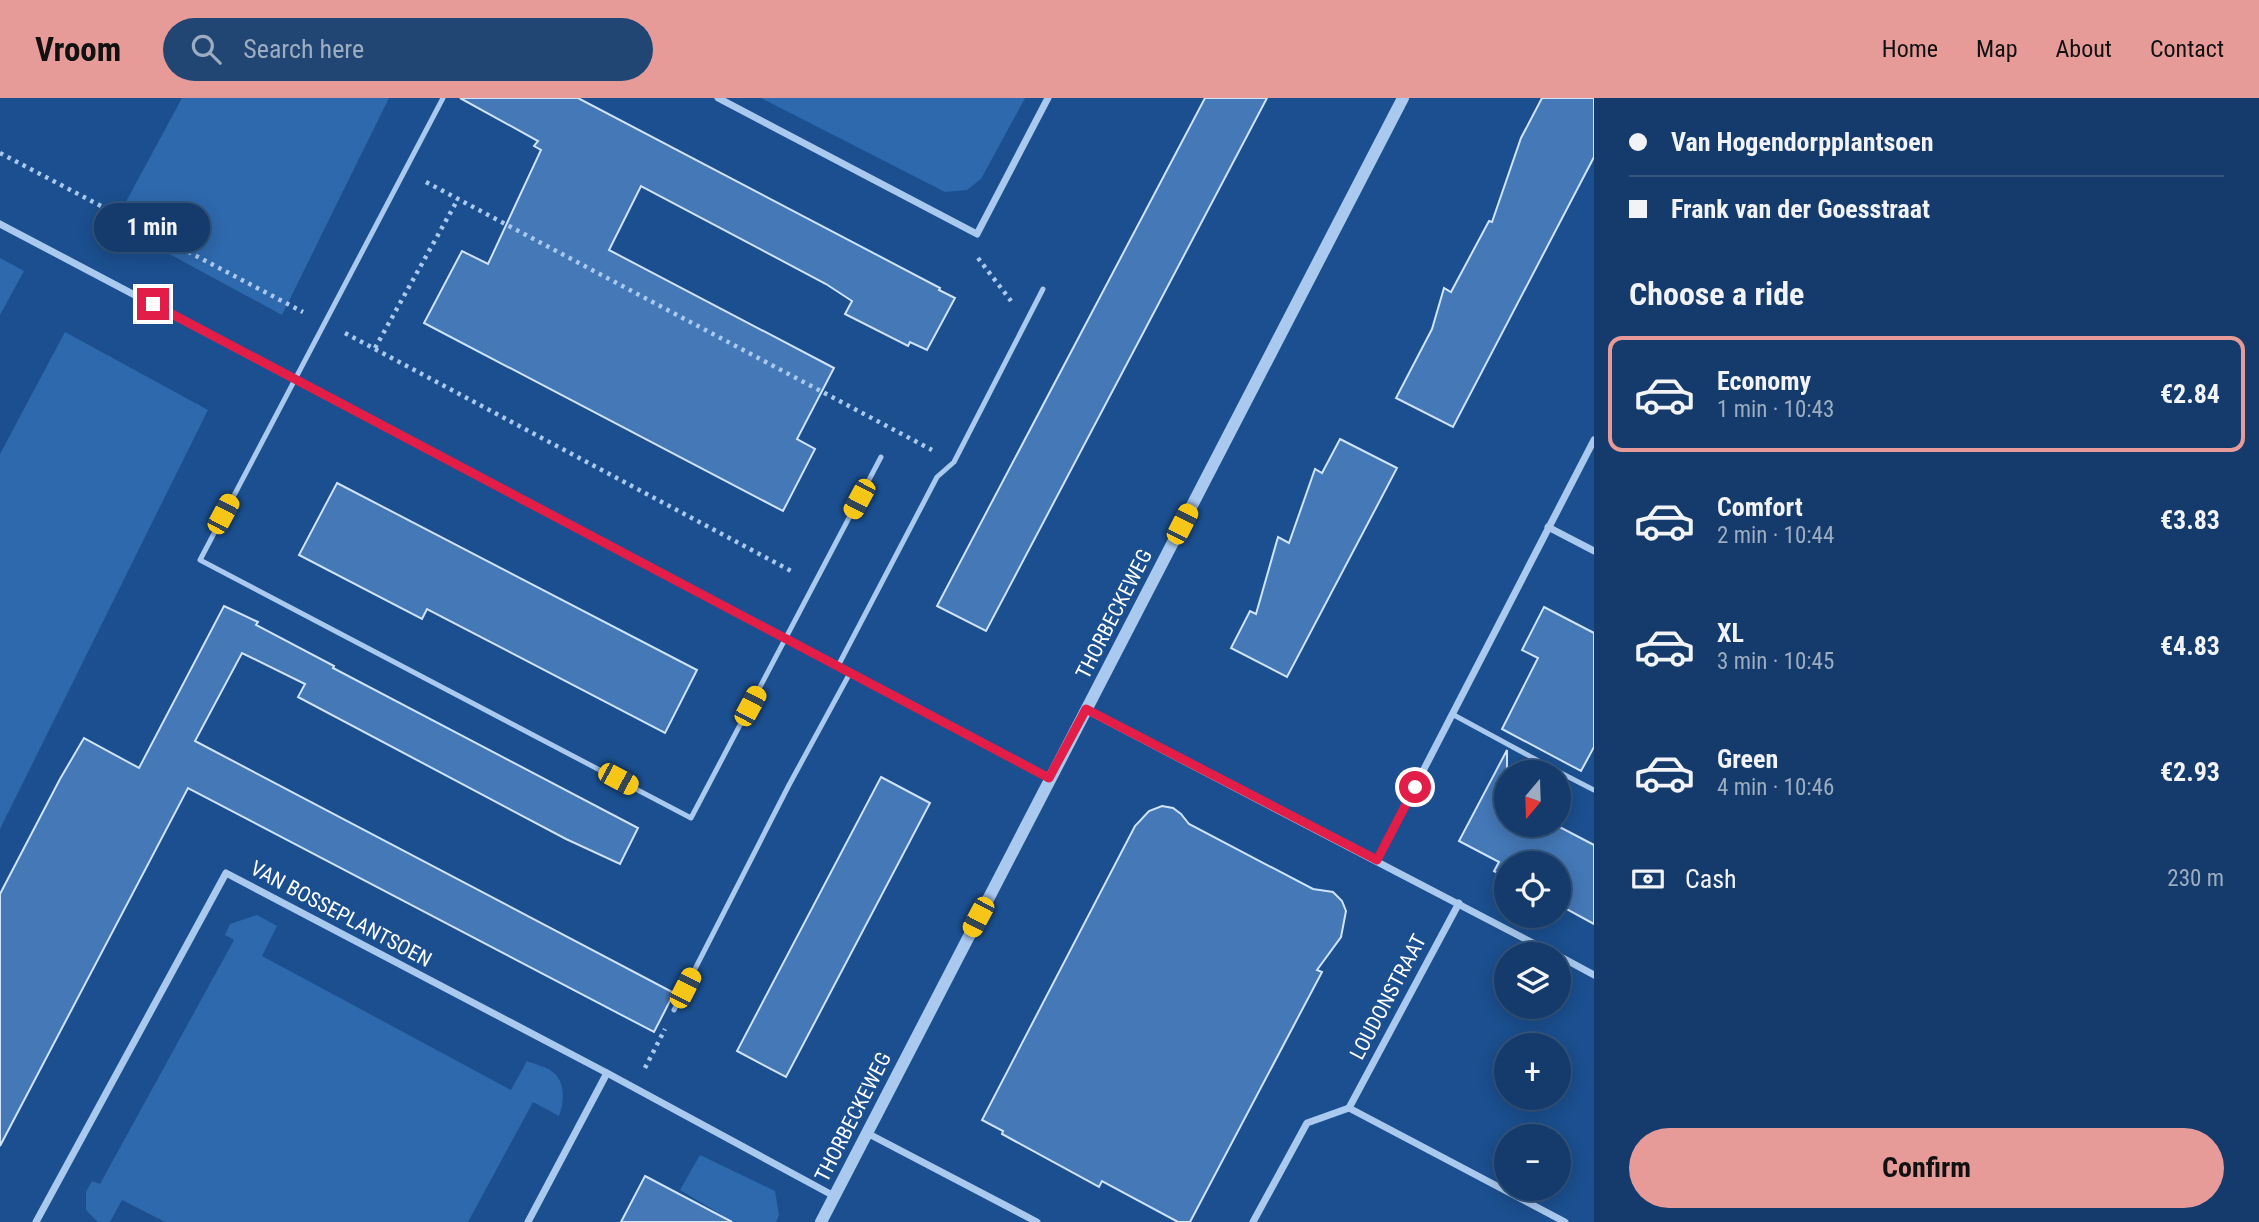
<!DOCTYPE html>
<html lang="en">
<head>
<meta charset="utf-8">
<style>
  :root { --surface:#143b6b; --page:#214673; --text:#f1f3f6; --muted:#9dadc1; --line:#33557e; --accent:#e69b98 }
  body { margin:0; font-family:"Roboto Condensed",sans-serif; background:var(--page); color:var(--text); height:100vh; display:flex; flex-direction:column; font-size:26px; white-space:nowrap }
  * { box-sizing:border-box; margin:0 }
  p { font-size:23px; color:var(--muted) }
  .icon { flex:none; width:38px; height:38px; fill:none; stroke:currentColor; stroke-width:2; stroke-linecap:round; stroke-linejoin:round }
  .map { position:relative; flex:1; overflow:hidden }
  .panel { display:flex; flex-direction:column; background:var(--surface); width:665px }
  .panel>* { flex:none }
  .guide { display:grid; align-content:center; height:154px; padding:0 35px; background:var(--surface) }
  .needle { width:46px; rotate:199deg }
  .fabs { position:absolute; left:1494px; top:662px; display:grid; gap:14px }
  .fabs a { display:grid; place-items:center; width:77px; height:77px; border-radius:50%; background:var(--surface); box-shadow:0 4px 18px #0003,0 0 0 2px var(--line); font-size:35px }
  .end { position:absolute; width:32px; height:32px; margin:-16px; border:9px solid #e11d48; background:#fff; box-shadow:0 0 0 4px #fff }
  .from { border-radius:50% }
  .bubble { position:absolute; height:49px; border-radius:24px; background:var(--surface); box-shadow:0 4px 18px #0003,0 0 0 2px var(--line); font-size:23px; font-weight:700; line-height:49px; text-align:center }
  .car { position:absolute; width:21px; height:42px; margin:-21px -10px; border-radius:9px; box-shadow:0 0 5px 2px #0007; background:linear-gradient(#f5c518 24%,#345 0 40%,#f5c518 0 76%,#345 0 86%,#f5c518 0) }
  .guide b { display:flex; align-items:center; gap:24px; height:66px; font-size:26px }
  .guide b+b { border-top:2px solid var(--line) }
  .guide i { width:18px; height:18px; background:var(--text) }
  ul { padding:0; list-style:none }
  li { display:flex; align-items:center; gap:21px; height:116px; margin:0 14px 10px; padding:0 21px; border:4px solid transparent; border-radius:14px }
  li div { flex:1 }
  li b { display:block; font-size:26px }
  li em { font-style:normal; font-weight:700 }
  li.current { border-color:var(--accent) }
  li>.icon { width:63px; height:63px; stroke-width:1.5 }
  h2 { padding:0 35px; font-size:32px; line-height:84px }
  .pay { display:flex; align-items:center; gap:18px; height:77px; padding:0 35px; font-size:26px }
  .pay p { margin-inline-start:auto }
  .action { display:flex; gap:14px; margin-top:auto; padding:14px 35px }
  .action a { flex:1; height:80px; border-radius:42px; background:var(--accent); color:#111; font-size:28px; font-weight:700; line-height:80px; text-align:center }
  header { display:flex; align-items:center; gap:42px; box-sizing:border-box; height:98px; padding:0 35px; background:var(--accent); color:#111 }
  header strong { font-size:33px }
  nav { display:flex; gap:38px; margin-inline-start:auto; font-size:24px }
  .search { width:490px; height:63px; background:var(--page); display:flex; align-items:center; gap:18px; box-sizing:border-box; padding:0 24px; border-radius:38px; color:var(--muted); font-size:26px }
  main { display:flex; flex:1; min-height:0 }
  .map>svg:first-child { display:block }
</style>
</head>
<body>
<header>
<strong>Vroom</strong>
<div class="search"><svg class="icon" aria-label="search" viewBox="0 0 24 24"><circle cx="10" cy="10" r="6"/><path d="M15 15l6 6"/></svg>Search here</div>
<nav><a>Home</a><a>Map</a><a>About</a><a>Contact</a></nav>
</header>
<main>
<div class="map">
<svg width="1594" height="1124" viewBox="0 0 1594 1124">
  <rect width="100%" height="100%" fill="#1b4f8f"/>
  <g fill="#2e69ad">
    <polygon points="182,0 389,0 282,217 114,126"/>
    <polygon points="761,0 1025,0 981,81 967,92 945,94"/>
    <polygon points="0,160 24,173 0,217"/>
    <polygon points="65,234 208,312 0,731 0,356"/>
    <path d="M257 817 277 828 262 858 511 992 527 963C534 966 548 969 554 975 566 986 564 1004 559 1018L533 1004 468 1124H165L122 1102 110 1124H98L86 1112V1094L92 1083 100 1086 234 842 225 837 230 826Z"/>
    <polygon points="700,1057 775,1093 779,1117 776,1124 719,1124 722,1117 680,1092"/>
  </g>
  <g fill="#4478b7" stroke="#cfe3fa" stroke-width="2">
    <polygon points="460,0 578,0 940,190 939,192 955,200 927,252 910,244 908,248 845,216 852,203 826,186 641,88 609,152 834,270 797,341 815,351 783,413 424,225 462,153 488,166 541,52 534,48 538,43"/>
    <polygon points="1205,0 1267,0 986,533 937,508"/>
    <polygon points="1542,0 1594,0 1594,59 1453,329 1396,300 1432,231 1444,190 1451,194 1489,123 1492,124 1521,40"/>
    <polygon points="1340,341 1397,370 1287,579 1231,550 1250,513 1256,516 1278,439 1289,445 1315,371 1322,375"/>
    <polygon points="337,385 697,572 665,635 427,511 422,521 299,457"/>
    <polygon points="224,508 258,524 256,527 334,568 333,570 638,730 620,766 566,741 298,599 305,586 242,555 195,643 674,895 654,934 188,690 0,1048 0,796 60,681 84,640 139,670"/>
    <polygon points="1544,509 1594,535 1594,649 1581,673 1502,631 1538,560 1522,552"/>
    <polygon points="1507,652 1507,726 1554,726 1594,747 1594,826 1559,807 1559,765 1507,765 1507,780 1494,773 1499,764 1459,743"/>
    <polygon points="881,679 930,705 786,979 737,953"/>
    <polygon points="1162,708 1173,710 1181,716 1189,726 1313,791 1333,794 1342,803 1346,813 1341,839 1317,872 1322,874 1190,1124 1178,1124 1102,1083 1099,1089 1002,1036 1003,1033 982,1022 1135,728 1149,713"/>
    <polygon points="645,1078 732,1124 621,1124"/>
  </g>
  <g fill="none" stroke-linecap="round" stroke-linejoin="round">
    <g stroke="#a9c9ee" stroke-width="4.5" stroke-dasharray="3.5 5" stroke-linecap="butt">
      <polyline points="0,55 303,214"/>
      <polyline points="426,84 932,352"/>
      <polyline points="978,160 1011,203"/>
      <polyline points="345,235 795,475"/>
      <polyline points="375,250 458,101"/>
      <polyline points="645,970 665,931"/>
    </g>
    <g stroke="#a9c9ee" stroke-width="5">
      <polyline points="443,0 200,462 691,720 881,359"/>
      <polyline points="838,568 937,379 954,364 1043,191"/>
      <polyline points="1452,616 1559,674"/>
      <polyline points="1559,674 1594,692"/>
      <polyline points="674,912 789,687 850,575"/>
    </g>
    <g stroke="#a9c9ee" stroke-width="7">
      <polyline points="718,0 977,136 1048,0"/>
      <polyline points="0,126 1050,680"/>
      <polyline points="1548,429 1594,453"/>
      <polyline points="1086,612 1554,856"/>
      <polyline points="1377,762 1594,342"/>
      <polyline points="1559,858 1594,877"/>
      <polyline points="607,975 834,1098"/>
      <polyline points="1349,1010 1565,1124"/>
      <polyline points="867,1035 1037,1124"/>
      <polyline points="36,1124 226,775 607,975 528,1124"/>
      <polyline points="1253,1124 1307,1025 1349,1010 1459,805"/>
    </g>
    <polyline stroke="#a9c9ee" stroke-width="12" points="821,1124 1403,0"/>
  </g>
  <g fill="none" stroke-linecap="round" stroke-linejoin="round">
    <polyline stroke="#e11d48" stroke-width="9" points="153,206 1049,680 1086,611 1377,762 1415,689"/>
  </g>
  <g text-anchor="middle" stroke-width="6" stroke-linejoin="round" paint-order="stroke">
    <g font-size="21" fill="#fff" stroke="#1b4f8f">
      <text transform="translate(1114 516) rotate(-63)" y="7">THORBECKEWEG</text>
      <text transform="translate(341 816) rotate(28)" y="7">VAN BOSSEPLANTSOEN</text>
      <text transform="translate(1388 899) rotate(-62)" y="7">LOUDONSTRAAT</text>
      <text transform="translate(853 1019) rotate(-63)" y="7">THORBECKEWEG</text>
    </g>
  </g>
</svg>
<div class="fabs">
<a><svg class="needle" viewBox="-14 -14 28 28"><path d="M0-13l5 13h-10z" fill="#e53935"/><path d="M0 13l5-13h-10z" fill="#9dadc1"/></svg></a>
<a><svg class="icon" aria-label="locate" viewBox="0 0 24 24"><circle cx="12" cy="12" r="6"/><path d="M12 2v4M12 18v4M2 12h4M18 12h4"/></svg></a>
<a><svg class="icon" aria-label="layers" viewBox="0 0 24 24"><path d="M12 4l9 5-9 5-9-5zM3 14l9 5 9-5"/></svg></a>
<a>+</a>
<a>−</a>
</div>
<i class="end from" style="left:1415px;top:689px"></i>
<i class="end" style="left:153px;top:206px"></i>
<div class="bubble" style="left:94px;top:105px;width:116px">1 min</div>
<i class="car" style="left:859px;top:401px;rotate:208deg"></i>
<i class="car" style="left:223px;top:416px;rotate:28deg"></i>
<i class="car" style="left:1182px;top:426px;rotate:27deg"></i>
<i class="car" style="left:750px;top:608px;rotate:28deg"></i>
<i class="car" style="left:618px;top:681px;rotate:118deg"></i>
<i class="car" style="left:978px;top:819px;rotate:208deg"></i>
<i class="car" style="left:685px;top:890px;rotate:27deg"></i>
</div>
<section class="panel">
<div class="guide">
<b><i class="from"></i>Van Hogendorpplantsoen</b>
<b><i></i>Frank van der Goesstraat</b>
</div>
<h2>Choose a ride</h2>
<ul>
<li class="current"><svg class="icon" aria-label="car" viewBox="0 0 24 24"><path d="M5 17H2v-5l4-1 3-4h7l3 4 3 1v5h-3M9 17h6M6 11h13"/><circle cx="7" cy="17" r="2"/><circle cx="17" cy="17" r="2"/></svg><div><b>Economy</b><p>1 min · 10:43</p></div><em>€2.84</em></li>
<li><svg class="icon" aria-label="car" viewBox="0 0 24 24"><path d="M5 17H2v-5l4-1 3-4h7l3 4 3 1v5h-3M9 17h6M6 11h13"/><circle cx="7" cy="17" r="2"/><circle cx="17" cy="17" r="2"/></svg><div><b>Comfort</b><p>2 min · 10:44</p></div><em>€3.83</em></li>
<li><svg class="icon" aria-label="car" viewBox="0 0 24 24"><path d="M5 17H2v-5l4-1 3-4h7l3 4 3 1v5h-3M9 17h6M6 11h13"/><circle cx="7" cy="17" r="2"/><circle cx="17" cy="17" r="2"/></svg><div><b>XL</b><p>3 min · 10:45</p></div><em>€4.83</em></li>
<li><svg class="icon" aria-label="car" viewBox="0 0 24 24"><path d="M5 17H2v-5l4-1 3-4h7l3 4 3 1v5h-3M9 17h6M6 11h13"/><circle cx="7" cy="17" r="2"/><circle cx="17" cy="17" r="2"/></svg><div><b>Green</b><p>4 min · 10:46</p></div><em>€2.93</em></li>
</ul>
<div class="pay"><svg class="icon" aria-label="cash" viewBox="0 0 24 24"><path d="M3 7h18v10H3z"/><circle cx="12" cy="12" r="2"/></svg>Cash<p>230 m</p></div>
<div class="action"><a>Confirm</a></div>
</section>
</main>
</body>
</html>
